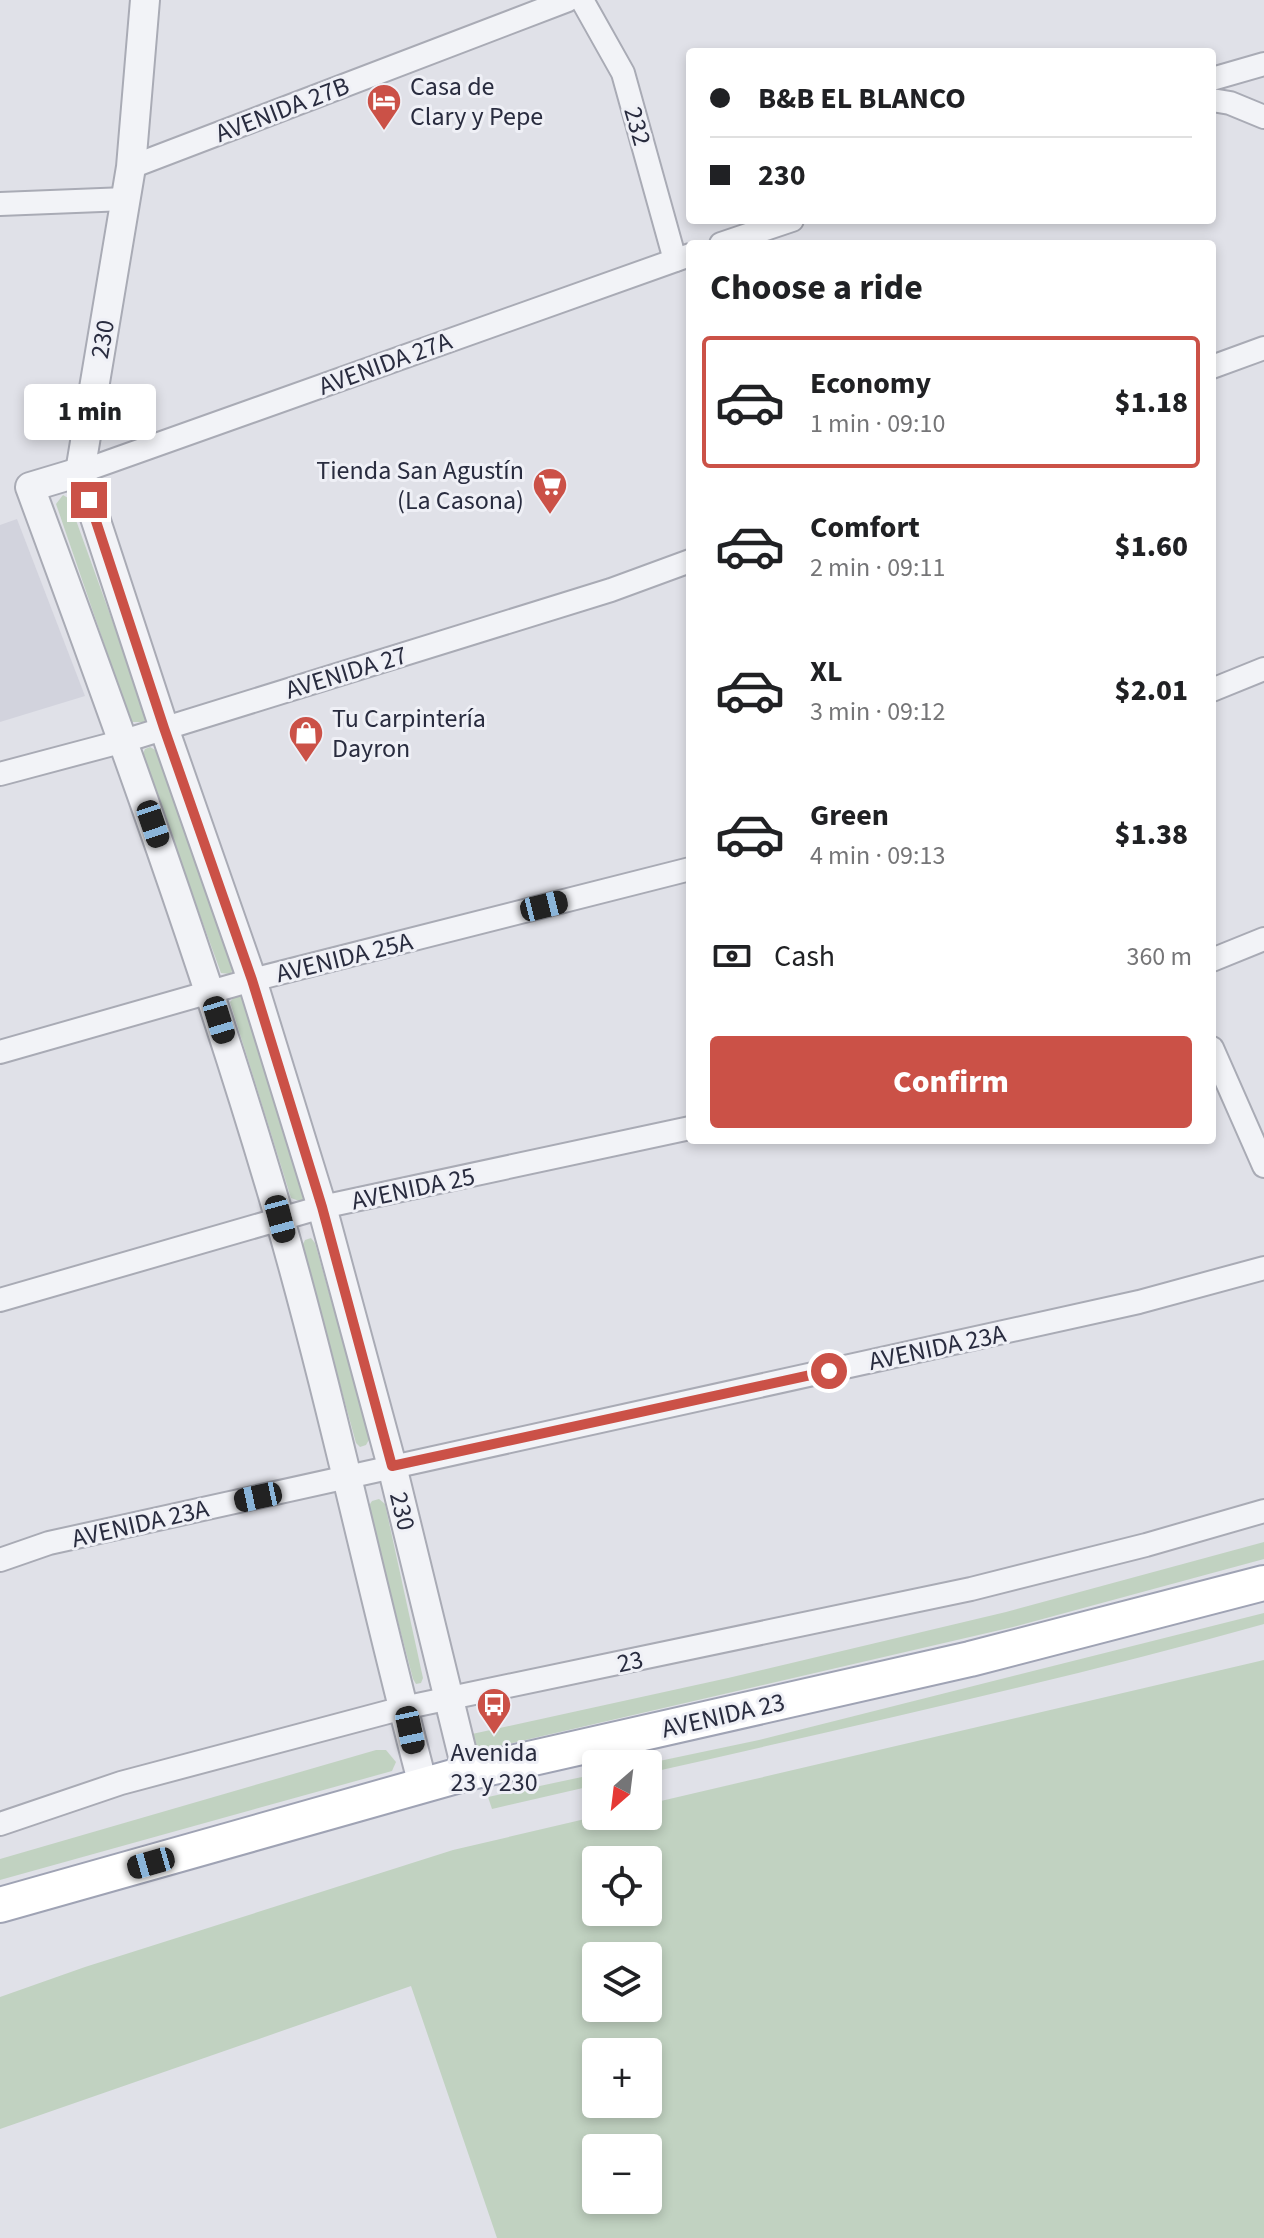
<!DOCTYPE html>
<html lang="en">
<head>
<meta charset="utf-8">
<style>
  :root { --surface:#fff; --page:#f2f2f2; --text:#202124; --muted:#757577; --line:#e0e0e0; --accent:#cb5147 }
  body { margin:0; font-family:"Source Sans 3",sans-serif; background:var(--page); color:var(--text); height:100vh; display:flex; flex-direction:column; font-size:30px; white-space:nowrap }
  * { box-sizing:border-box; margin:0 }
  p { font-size:26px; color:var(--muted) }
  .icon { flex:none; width:44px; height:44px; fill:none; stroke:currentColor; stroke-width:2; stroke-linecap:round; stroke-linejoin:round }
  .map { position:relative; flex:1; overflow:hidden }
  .details { position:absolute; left:686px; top:240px; width:530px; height:904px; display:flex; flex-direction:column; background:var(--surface); border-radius:8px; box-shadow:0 4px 12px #0003 }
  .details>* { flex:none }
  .banner { position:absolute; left:686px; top:48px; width:530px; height:176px; border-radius:8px; box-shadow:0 4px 12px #0003; display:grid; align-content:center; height:176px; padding:0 24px; background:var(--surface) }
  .needle { width:52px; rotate:208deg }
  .tools { position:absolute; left:582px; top:1750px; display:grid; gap:16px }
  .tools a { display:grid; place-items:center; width:80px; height:80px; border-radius:8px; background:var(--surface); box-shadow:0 4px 12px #0003; font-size:40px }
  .end { position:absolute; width:36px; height:36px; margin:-18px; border:10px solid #cb5147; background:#fff; box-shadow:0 0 0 4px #fff }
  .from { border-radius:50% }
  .bubble { position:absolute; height:56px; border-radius:8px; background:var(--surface); box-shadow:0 4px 12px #0003; font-size:26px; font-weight:800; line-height:56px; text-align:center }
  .car { position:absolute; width:24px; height:48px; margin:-24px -12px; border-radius:10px; box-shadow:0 0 6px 2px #0007; background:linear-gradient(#222 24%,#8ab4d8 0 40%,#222 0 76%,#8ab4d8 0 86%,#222 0) }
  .banner b { display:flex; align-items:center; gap:28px; height:76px; font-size:30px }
  .banner b+b { border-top:2px solid var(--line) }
  .banner i { width:20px; height:20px; background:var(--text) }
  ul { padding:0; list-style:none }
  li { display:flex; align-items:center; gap:24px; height:132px; margin:0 16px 12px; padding:0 8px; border:4px solid transparent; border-radius:8px }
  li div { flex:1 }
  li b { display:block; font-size:30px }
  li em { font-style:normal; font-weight:800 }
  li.active { border-color:var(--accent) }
  li>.icon { width:72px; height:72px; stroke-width:1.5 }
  h2 { padding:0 24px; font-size:36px; line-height:96px }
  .pay { display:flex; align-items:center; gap:20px; height:88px; padding:0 24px; font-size:30px }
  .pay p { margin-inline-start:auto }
  .cta { display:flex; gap:16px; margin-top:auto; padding:16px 24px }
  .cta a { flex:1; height:92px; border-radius:8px; background:var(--accent); color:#fff; font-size:32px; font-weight:800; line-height:92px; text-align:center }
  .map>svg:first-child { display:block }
</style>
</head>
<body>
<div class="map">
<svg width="1264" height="2238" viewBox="0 0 1264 2238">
  <rect width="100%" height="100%" fill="#e0e1e8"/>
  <polygon fill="#d2d3dd" points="17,519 85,696 0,722 0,525"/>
  <g fill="#c1d2c1" fill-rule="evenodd">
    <polygon points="63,495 68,498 147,717 144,722 131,722 56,504"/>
    <polygon points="150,747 157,751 233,970 230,974 221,973 142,756 145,749"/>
    <polygon points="237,994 241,996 307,1196 302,1202 291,1198 230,1002"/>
    <polygon points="311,1238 315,1243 370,1438 366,1445 360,1447 356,1443 302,1246 305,1240"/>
    <polygon points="379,1499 385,1504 423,1678 421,1683 416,1684 413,1679 368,1507 372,1501"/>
    <polygon points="1264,1542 1264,1559 1013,1627 478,1751 472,1734 728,1678 1006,1612"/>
    <path d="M1264 1613V1624C1060 1681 854 1726 648 1773V1764H645L759 1740Z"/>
    <path d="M1264 1660V2238H497L411 1986 0 2129V1997L85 1967 453 1850 598 1816H648V1804ZM596 1860H648V1912H596ZM596 1956H648V2008H596ZM596 2052H648V2104H596ZM596 2148H648V2200H596Z"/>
    <polygon points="376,1750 386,1750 396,1762 392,1771 0,1880 0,1859"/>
    <polygon points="596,1774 596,1785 492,1809 488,1797"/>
  </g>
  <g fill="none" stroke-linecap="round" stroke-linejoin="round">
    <defs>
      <g id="minor">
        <polyline points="582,0 623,73 675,260"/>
        <polyline points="1212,79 1264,64"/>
        <polyline points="1212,100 1230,103 1264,117"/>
        <polyline points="131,167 568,0"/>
        <polyline points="0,204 126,199"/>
        <polyline points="721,244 792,220"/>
        <polyline points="1212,367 1264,348"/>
        <polyline points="80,472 690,255"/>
        <polyline points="1212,690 1264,669"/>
        <polyline points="0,774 124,741 611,590 690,561"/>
        <polyline points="1212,960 1264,939"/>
        <polyline points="1212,1048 1264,1166"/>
        <polyline points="0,1052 252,980 690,869"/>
        <polyline points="0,1300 322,1207 690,1128"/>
        <polyline points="0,1560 49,1543 1139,1302 1264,1268"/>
        <polyline points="0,1824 121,1783 403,1708 971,1589 1146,1545 1264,1511"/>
      </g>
      <g id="tertiary">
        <polyline points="145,0 131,167 80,472 164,728 252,980 322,1207 392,1466 467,1773"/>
        <path d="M80 472 30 487C119 728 207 969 279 1216 333 1404 373 1596 423 1785"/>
      </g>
      <polyline id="primary" points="0,1905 467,1773 970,1659 1264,1583"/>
    </defs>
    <use href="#minor" stroke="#a9abb5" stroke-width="26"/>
    <use href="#tertiary" stroke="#a9abb5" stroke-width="32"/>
    <use href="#primary" stroke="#9fa3b4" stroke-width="38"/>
    <use href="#minor" stroke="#f2f3f7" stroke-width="22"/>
    <use href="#tertiary" stroke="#f2f3f7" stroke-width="28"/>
    <use href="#primary" stroke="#fff" stroke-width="34"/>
  </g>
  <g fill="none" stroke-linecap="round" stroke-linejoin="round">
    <polyline stroke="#cb5147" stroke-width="10" points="89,500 164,728 252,980 322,1207 392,1466 829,1371"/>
  </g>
  <defs>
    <symbol id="hotel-pin" viewBox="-11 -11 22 30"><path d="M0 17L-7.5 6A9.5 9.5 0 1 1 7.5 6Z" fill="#cb5147" stroke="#eff0f6"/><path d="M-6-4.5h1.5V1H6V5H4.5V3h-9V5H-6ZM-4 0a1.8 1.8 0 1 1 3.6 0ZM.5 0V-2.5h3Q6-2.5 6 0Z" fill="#fff"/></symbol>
    <symbol id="supermarket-pin" viewBox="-11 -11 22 30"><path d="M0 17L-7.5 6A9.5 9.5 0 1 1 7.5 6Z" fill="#cb5147" stroke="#eff0f6"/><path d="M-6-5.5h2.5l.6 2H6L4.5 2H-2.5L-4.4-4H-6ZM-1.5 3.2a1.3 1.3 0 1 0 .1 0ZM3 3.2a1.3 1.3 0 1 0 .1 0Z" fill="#fff"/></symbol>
    <symbol id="shop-pin" viewBox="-11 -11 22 30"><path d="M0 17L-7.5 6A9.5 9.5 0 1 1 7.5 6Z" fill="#cb5147" stroke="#eff0f6"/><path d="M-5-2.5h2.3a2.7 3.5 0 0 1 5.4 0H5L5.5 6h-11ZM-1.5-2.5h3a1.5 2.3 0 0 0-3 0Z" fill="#fff"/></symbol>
    <symbol id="bus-pin" viewBox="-11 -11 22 30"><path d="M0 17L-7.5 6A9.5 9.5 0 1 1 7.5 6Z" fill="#cb5147" stroke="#eff0f6"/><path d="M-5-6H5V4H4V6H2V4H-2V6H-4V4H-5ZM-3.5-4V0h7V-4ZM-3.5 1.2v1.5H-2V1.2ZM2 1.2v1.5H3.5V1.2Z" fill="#fff"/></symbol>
  </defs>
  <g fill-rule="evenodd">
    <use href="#hotel-pin" x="364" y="81" width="40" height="54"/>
    <use href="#supermarket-pin" x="530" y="465" width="40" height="54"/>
    <use href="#shop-pin" x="286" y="713" width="40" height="54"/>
    <use href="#bus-pin" x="474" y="1685" width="40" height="54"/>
  </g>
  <g text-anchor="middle" stroke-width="6" stroke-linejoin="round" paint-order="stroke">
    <g font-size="26" fill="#292c3f" stroke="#eff0f6" text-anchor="start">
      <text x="410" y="95">Casa de<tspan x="410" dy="30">Clary y Pepe</tspan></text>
      <text x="524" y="479" text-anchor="end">Tienda San Agustín<tspan x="524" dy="30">(La Casona)</tspan></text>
      <text x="332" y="727">Tu Carpintería<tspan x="332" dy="30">Dayron</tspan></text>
      <text x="494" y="1761" text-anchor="middle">Avenida<tspan x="494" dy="30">23 y 230</tspan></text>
    </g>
    <g font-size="26" fill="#292c3f" stroke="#eff0f6">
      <text transform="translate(282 109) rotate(-21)" y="9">AVENIDA 27B</text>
      <text transform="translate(638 126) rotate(74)" y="9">232</text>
      <text transform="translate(102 339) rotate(-80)" y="9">230</text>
      <text transform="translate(385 363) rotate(-20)" y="9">AVENIDA 27A</text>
      <text transform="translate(346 672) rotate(-17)" y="9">AVENIDA 27</text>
      <text transform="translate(344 957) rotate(-14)" y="9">AVENIDA 25A</text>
      <text transform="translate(413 1188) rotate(-12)" y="9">AVENIDA 25</text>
      <text transform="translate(937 1347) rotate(-12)" y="9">AVENIDA 23A</text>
      <text transform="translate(403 1511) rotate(77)" y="9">230</text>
      <text transform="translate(140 1523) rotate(-13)" y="9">AVENIDA 23A</text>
      <text transform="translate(630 1661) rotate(-12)" y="9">23</text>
      <text transform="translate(723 1715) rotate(-13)" y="9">AVENIDA 23</text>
    </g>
  </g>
</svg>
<div class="tools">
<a><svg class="needle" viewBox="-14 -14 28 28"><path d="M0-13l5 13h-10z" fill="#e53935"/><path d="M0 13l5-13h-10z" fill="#757577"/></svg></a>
<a><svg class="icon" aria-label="locate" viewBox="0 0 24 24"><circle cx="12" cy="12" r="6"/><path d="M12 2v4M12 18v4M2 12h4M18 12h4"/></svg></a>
<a><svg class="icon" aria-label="layers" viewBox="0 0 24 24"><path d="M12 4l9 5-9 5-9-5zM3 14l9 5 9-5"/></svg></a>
<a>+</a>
<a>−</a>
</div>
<i class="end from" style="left:829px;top:1371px"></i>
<i class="end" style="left:89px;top:500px"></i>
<div class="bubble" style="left:24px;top:384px;width:132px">1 min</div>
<i class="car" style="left:153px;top:824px;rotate:161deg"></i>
<i class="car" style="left:544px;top:906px;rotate:76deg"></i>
<i class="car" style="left:219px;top:1020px;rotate:163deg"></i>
<i class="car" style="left:280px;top:1219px;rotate:165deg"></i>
<i class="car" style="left:258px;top:1497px;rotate:258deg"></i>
<i class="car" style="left:410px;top:1730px;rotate:168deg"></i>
<i class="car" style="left:151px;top:1863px;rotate:254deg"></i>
<div class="banner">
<b><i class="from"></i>B&amp;B EL BLANCO</b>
<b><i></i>230</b>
</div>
<section class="details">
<h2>Choose a ride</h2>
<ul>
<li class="active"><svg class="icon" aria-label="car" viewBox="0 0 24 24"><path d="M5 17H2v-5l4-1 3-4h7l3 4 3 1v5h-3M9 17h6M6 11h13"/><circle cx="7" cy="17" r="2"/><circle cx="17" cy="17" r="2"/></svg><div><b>Economy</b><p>1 min · 09:10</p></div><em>$1.18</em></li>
<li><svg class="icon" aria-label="car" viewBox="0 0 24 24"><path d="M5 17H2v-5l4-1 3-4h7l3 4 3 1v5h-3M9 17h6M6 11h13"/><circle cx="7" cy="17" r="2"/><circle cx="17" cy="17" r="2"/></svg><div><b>Comfort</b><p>2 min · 09:11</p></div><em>$1.60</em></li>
<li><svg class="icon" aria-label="car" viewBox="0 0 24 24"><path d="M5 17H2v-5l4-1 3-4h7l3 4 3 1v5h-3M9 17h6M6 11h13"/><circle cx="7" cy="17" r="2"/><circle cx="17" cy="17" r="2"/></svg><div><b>XL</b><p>3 min · 09:12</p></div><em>$2.01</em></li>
<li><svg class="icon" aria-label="car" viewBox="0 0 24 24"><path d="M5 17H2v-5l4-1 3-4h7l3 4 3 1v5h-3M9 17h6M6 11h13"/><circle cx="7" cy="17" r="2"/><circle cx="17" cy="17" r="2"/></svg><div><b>Green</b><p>4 min · 09:13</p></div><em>$1.38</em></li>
</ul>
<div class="pay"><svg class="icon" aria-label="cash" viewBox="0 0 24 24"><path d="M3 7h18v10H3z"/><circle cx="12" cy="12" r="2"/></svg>Cash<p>360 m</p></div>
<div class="cta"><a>Confirm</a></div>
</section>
</div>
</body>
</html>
